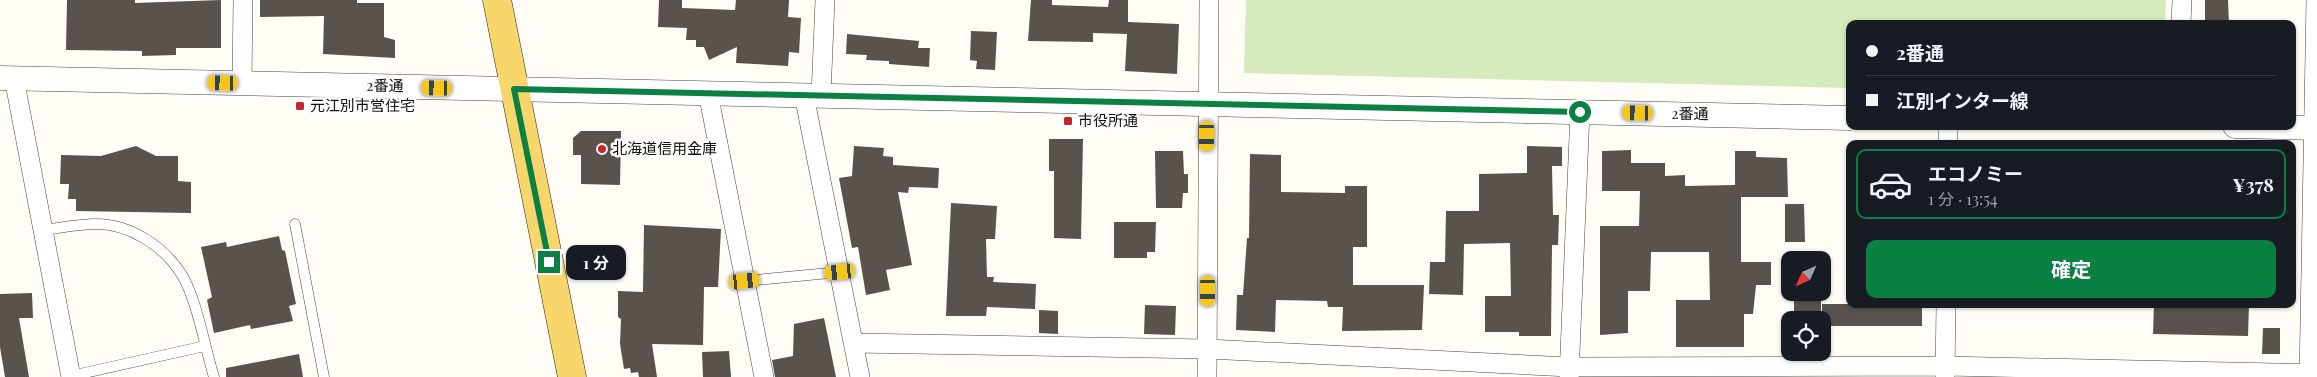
<!DOCTYPE html>
<html lang="ja">
<head>
<meta charset="utf-8">
<style>
  :root { --surface:#171b24; --page:#20242c; --text:#f1f3f6; --muted:#9ea1a6; --line:#363941; --accent:#0b8043 }
  body { margin:0; font-family:"Playfair Display","Noto Sans JP",serif; background:var(--page); color:var(--text); height:100vh; display:flex; flex-direction:column; font-size:19px; white-space:nowrap }
  * { box-sizing:border-box; margin:0 }
  p { font-size:16px; color:var(--muted) }
  .icon { flex:none; width:28px; height:28px; fill:none; stroke:currentColor; stroke-width:2; stroke-linecap:round; stroke-linejoin:round }
  .map { position:relative; flex:1; overflow:hidden }
  .sheet { position:absolute; left:1846px; top:140px; width:450px; height:168px; display:flex; flex-direction:column; background:var(--surface); border-radius:10px; box-shadow:0 1px 4px #0004 }
  .sheet>* { flex:none }
  .top-card { position:absolute; left:1846px; top:20px; width:450px; height:110px; border-radius:10px; box-shadow:0 1px 4px #0004; display:grid; align-content:center; height:110px; padding:0 20px; background:var(--surface) }
  .needle { width:32px; rotate:225deg }
  .controls { position:absolute; left:1781px; top:251px; display:grid; gap:10px }
  .controls a { display:grid; place-items:center; width:50px; height:50px; border-radius:10px; background:var(--surface); box-shadow:0 1px 4px #0004; font-size:25px }
  .end { position:absolute; width:22px; height:22px; margin:-11px; border:6px solid #0b8043; background:#fff; box-shadow:0 0 0 2px #fff }
  .from { border-radius:50% }
  .bubble { position:absolute; height:35px; border-radius:10px; background:var(--surface); box-shadow:0 1px 4px #0004; font-size:16px; font-weight:700; line-height:35px; text-align:center }
  .car { position:absolute; width:15px; height:30px; margin:-15px -8px; border-radius:6px; box-shadow:0 0 4px 1px #0007; background:linear-gradient(#f5c518 24%,#345 0 40%,#f5c518 0 76%,#345 0 86%,#f5c518 0) }
  .top-card b { display:flex; align-items:center; gap:18px; height:48px; font-size:19px }
  .top-card b+b { border-top:1px solid var(--line) }
  .top-card i { width:12px; height:12px; background:var(--text) }
  ul { padding:9px 0 0; list-style:none }
  li { display:flex; align-items:center; gap:15px; height:70px; margin:0 10px 8px; padding:0 10px; border:2px solid var(--line); border-radius:10px }
  li div { flex:1 }
  li b { display:block; font-size:19px }
  li em { font-style:normal; font-weight:700 }
  li.on { border-color:var(--accent) }
  li>.icon { width:45px; height:45px; stroke-width:1.5 }
  .primary-button { display:flex; gap:10px; margin-top:auto; padding:10px 20px }
  .primary-button a { flex:1; height:58px; border-radius:10px; background:var(--accent); color:#fff; font-size:20px; font-weight:700; line-height:58px; text-align:center }
  .map>svg:first-child { display:block }
</style>
</head>
<body>
<div class="map">
<svg width="2317" height="377" viewBox="0 0 2317 377">
  <rect width="100%" height="100%" fill="#fffdf5"/>
  <polygon fill="#d5ebbd" points="1246,0 2166,0 2165,24 1850,24 1850,88 1244,73"/>
  <g fill="#5a524d">
    <polygon points="67,0 135,0 135,3 221,0 221,48 176,48 176,55 142,56 142,51 66,50"/>
    <polygon points="260,0 357,0 357,3 384,3 384,37 395,40 395,58 323,54 324,16 260,17"/>
    <polygon points="659,0 682,0 682,8 735,10 736,0 789,0 788,17 801,18 799,53 789,52 788,66 736,63 737,47 709,60 704,47 696,47 696,40 686,40 687,28 658,27"/>
    <polygon points="1031,0 1052,0 1052,5 1108,7 1109,0 1128,0 1128,22 1179,24 1177,74 1125,71 1127,34 1093,33 1093,42 1028,41"/>
    <polygon points="2205,0 2228,0 2229,24 2205,24"/>
    <polygon points="971,31 997,32 995,70 976,69 977,61 970,60"/>
    <polygon points="847,34 919,41 918,48 930,48 929,67 889,64 889,61 866,60 867,55 846,54"/>
    <polygon points="581,131 621,131 620,185 581,184 581,155 573,155 573,138"/>
    <polygon points="1049,139 1083,139 1081,239 1054,238 1054,171 1049,171"/>
    <polygon points="136,146 156,156 178,156 178,181 191,182 191,213 76,211 76,199 68,199 69,184 60,184 61,155 101,156"/>
    <polygon points="854,146 884,148 883,156 893,157 893,165 939,168 938,188 909,187 908,193 898,192 912,265 886,270 890,290 866,295 858,247 852,248 839,178 852,176"/>
    <polygon points="1527,146 1562,147 1562,166 1552,166 1553,215 1559,215 1558,245 1552,245 1551,336 1519,336 1519,332 1485,332 1485,296 1511,296 1510,243 1464,244 1463,295 1429,294 1430,262 1445,262 1446,211 1479,211 1479,174 1527,173"/>
    <polygon points="1631,150 1631,163 1665,163 1665,176 1685,175 1685,186 1735,185 1735,151 1756,151 1756,157 1787,158 1788,197 1741,197 1741,262 1771,262 1771,285 1756,285 1753,314 1744,314 1744,347 1676,347 1676,300 1710,300 1709,252 1651,252 1650,291 1628,291 1628,333 1600,335 1600,226 1639,226 1640,191 1602,191 1602,151"/>
    <polygon points="1155,151 1183,151 1184,174 1188,174 1188,193 1183,193 1182,208 1156,208"/>
    <polygon points="1250,154 1281,155 1281,192 1345,193 1345,186 1367,186 1367,247 1353,247 1353,285 1424,285 1422,330 1342,331 1343,307 1328,307 1327,301 1276,300 1275,332 1236,330 1237,295 1243,295 1247,238 1249,238"/>
    <polygon points="951,203 997,206 995,239 986,239 987,277 994,277 993,282 1036,284 1035,309 987,307 986,316 946,316"/>
    <polygon points="1785,204 1804,204 1805,242 1785,242"/>
    <polygon points="1114,222 1156,222 1155,252 1147,252 1147,258 1114,258"/>
    <polygon points="644,225 721,229 718,287 704,287 703,345 652,344 657,377 639,377 638,372 631,373 630,368 624,369 620,344 621,319 618,317 618,291 643,292"/>
    <polygon points="279,236 282,250 285,251 296,304 289,306 293,321 251,329 250,325 214,333 207,300 212,297 201,247 226,242 227,247"/>
    <polygon points="32,293 33,318 19,318 29,377 5,377 0,347 0,294"/>
    <rect x="1794" y="299" width="27" height="21"/>
    <rect x="1822" y="304" width="100" height="22"/>
    <polygon points="2154,304 2249,304 2248,336 2153,334"/>
    <polygon points="1145,305 1176,306 1175,335 1144,334"/>
    <polygon points="1039,310 1058,311 1058,334 1039,333"/>
    <polygon points="824,318 836,377 775,377 772,360 793,356 794,324"/>
    <polygon points="2263,328 2280,328 2280,354 2262,354"/>
    <polygon points="729,351 731,377 703,377 702,352"/>
    <polygon points="299,354 303,377 226,377 226,368"/>
  </g>
  <g fill="none" stroke-linecap="round" stroke-linejoin="round">
    <defs>
      <g id="service">
        <polyline points="295,224 324,377"/>
        <path d="M43 230C60 228 79 224 96 224 130 224 164 246 182 275 197 300 205 348 214 377"/>
        <polyline points="745,281 840,272"/>
        <polyline points="71,376 205,346"/>
      </g>
      <g id="minor">
        <polyline points="2181,24 2182,0"/>
        <polyline points="14,78 71,377"/>
        <polyline points="242,83 243,0"/>
        <polyline points="708,93 764,377"/>
        <polyline points="804,95 860,377"/>
        <polyline points="821,96 825,0"/>
        <polyline points="1948,144 1948,126"/>
        <polyline points="854,343 1208,349 1569,367 1946,366 2317,374"/>
        <polyline points="1207,377 1209,0"/>
        <polyline points="1569,377 1580,112"/>
        <polyline points="1945,377 1946,304"/>
        <polyline points="2309,377 2316,0"/>
      </g>
      <g id="tertiary">
        <polyline points="0,78 1850,118"/>
        <polyline points="2235,126 2317,128"/>
      </g>
      <polyline id="primary" points="497,0 572,377"/>
    </defs>
    <use href="#service" stroke="#444" stroke-width="11"/>
    <use href="#minor" stroke="#444" stroke-width="20"/>
    <use href="#tertiary" stroke="#444" stroke-width="25"/>
    <use href="#primary" stroke="#222" stroke-width="29"/>
    <use href="#service" stroke="#fff" stroke-width="10"/>
    <use href="#minor" stroke="#fff" stroke-width="19"/>
    <use href="#tertiary" stroke="#fff" stroke-width="24"/>
    <use href="#primary" stroke="#f9d66b" stroke-width="28"/>
  </g>
  <g fill="none" stroke-linecap="round" stroke-linejoin="round">
    <polyline stroke="#0b8043" stroke-width="6" points="549,262 514,89 1580,112"/>
  </g>
  <g fill="#c4262e" stroke="#fff" stroke-width="2">
    <rect x="295" y="101" width="10" height="10" rx="2.5"/>
    <rect x="1063" y="116" width="10" height="10" rx="2.5"/>
    <circle cx="602" cy="149" r="5"/>
  </g>
  <g text-anchor="middle" stroke-width="5" stroke-linejoin="round" paint-order="stroke">
    <g font-size="15" fill="#111" stroke="#fff">
      <text transform="translate(385 86) rotate(1)" y="5">2番通</text>
      <text transform="translate(1690 114) rotate(1)" y="5">2番通</text>
    </g>
    <g font-size="15" fill="#111" stroke="#fff" text-anchor="start">
      <text x="310" y="111">元江別市営住宅</text>
      <text x="1078" y="126">市役所通</text>
      <text x="612" y="154">北海道信用金庫</text>
    </g>
  </g>
</svg>
<div class="controls">
<a><svg class="needle" viewBox="-14 -14 28 28"><path d="M0-13l5 13h-10z" fill="#e53935"/><path d="M0 13l5-13h-10z" fill="#9ea1a6"/></svg></a>
<a><svg class="icon" aria-label="locate" viewBox="0 0 24 24"><circle cx="12" cy="12" r="6"/><path d="M12 2v4M12 18v4M2 12h4M18 12h4"/></svg></a>
</div>
<i class="end from" style="left:1580px;top:112px"></i>
<i class="end" style="left:549px;top:262px"></i>
<div class="bubble" style="left:566px;top:245px;width:60px">1 分</div>
<i class="car" style="left:223px;top:83px;rotate:271deg"></i>
<i class="car" style="left:437px;top:88px;rotate:271deg"></i>
<i class="car" style="left:1638px;top:113px;rotate:271deg"></i>
<i class="car" style="left:1207px;top:136px;rotate:180deg"></i>
<i class="car" style="left:840px;top:272px;rotate:264deg"></i>
<i class="car" style="left:745px;top:281px;rotate:84deg"></i>
<i class="car" style="left:1208px;top:291px;rotate:180deg"></i>
<div class="top-card">
<b><i class="from"></i>2番通</b>
<b><i></i>江別インター線</b>
</div>
<section class="sheet">
<ul>
<li class="on"><svg class="icon" aria-label="car" viewBox="0 0 24 24"><path d="M5 17H2v-5l4-1 3-4h7l3 4 3 1v5h-3M9 17h6M6 11h13"/><circle cx="7" cy="17" r="2"/><circle cx="17" cy="17" r="2"/></svg><div><b>エコノミー</b><p>1 分 · 13:54</p></div><em>¥378</em></li>
</ul>
<div class="primary-button"><a>確定</a></div>
</section>
</div>
</body>
</html>
